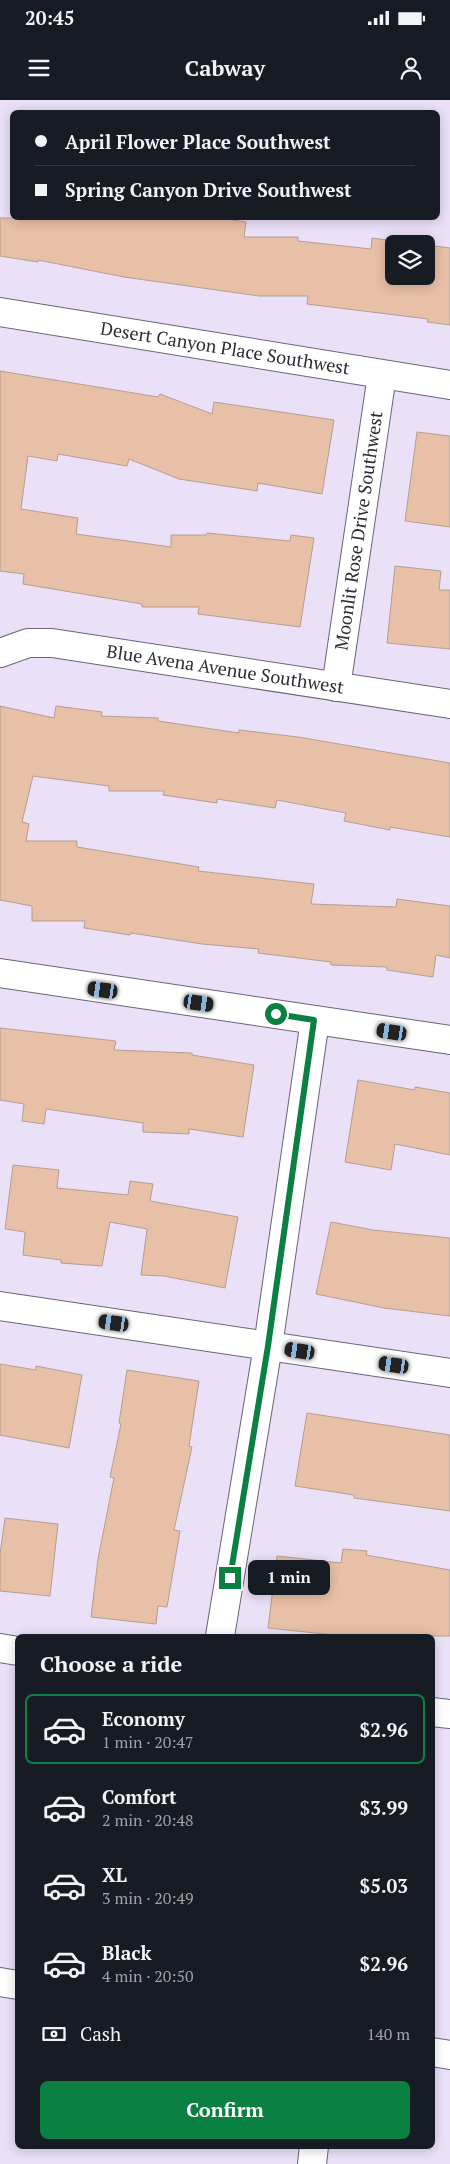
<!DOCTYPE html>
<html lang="en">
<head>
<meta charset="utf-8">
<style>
  :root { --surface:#171b24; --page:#242831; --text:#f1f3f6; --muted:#9ea1a6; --line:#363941; --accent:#0b8043 }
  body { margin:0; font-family:"PT Serif",serif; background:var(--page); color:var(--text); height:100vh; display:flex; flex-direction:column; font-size:19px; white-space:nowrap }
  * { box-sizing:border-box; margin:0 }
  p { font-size:16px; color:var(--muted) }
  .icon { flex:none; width:28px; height:28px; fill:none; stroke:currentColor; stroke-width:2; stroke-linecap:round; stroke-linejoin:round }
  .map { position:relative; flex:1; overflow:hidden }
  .panel { position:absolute; left:15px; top:1534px; width:420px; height:515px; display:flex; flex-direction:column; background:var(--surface); border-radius:8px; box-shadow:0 2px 12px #0003 }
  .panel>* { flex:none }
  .guide { position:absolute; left:10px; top:10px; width:430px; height:110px; border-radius:8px; box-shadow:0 2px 12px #0003; display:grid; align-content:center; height:110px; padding:0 25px; background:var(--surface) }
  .controls { position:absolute; left:385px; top:135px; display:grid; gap:10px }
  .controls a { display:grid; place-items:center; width:50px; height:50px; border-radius:8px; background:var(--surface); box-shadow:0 2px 12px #0003; font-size:25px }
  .end { position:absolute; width:22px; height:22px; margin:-11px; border:6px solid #0b8043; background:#fff; box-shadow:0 0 0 2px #fff }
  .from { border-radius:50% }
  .bubble { position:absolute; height:35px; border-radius:8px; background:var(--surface); box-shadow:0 2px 12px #0003; font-size:16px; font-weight:700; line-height:35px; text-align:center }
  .car { position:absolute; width:15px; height:30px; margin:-15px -8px; border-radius:6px; box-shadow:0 0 4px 1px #0007; background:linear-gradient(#222 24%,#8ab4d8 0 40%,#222 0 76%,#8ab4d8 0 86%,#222 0) }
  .guide b { display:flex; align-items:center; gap:18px; height:48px; font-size:19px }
  .guide b+b { border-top:1px solid var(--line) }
  .guide i { width:12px; height:12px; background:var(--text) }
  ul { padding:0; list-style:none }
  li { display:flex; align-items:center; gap:15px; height:70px; margin:0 10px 8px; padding:0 15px; border:2px solid transparent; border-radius:8px }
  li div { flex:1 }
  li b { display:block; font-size:19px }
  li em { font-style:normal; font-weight:700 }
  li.current { border-color:var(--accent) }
  li>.icon { width:45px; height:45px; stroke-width:1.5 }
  h2 { padding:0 25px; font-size:22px; line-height:60px }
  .pay { display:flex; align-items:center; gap:12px; height:55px; padding:0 25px; font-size:19px }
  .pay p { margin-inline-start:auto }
  .action { display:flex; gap:10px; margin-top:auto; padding:10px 25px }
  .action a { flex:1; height:58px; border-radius:8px; background:var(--accent); color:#fff; font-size:20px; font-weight:700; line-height:58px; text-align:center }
  .status { display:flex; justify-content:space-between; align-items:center; height:35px; padding:0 25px; background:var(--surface); direction:ltr }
  .status svg { height:14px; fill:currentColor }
  header { display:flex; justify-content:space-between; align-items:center; height:65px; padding:0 25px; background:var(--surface); font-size:22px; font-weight:700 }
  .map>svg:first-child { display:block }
</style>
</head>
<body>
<div class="status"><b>20:45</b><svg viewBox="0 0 49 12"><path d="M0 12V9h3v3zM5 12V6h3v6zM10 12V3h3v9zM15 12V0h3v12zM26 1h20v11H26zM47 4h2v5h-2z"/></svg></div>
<header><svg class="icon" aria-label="menu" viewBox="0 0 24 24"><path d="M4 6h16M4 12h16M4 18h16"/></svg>Cabway<svg class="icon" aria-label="person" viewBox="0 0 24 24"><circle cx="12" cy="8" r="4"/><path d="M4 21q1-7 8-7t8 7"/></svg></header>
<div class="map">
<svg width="450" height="2064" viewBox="0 0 450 2064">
  <rect width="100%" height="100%" fill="#eae0f8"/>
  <g fill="#e8bfa7" stroke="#b59e90">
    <polygon points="0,118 219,118 246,122 244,137 298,137 298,141 371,149 372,138 419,144 394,144 394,176 426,176 426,145 450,148 450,225 427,222 428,219 307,204 308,196 259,196 124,177 38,160 38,162 0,156"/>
    <polygon points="0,271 158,297 160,294 212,314 214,302 334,320 322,394 258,383 257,391 179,379 129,359 127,366 58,354 57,361 28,356 21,409 78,418 76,434 171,447 171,435 206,435 207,433 290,441 291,435 314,438 300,527 198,514 199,507 142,507 142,504 23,484 24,474 0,471"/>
    <polygon points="417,332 450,336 450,427 405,421"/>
    <polygon points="395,466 441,471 439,490 450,490 450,549 387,543"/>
    <polygon points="0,606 54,618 56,606 102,612 101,616 158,618 158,621 239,633 239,630 298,637 450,663 450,737 390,727 390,730 344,721 346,713 277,700 275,708 217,699 217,703 163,695 164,691 109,691 109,686 33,676 22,722 29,724 26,741 77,741 77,747 199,767 198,771 314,784 311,804 396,807 397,799 450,806 450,858 436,855 433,877 387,870 387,867 331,865 331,862 258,853 259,849 202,844 131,833 130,835 84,828 85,821 32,821 32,806 0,800"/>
    <polygon points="0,928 116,941 114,950 192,953 192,955 254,965 243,1037 189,1029 189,1034 143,1032 143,1023 46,1009 44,1024 22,1021 24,1004 0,1000"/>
    <polygon points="358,980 415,990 415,987 450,993 450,1055 395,1044 391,1070 345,1062"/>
    <polygon points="13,1065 59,1070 57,1088 128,1095 130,1081 153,1084 150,1101 238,1117 225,1188 164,1176 141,1175 147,1129 110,1122 102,1166 61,1163 61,1160 23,1155 25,1132 5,1129"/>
    <polygon points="331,1122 373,1130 450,1138 450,1216 384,1208 316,1194"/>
    <polygon points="0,1264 36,1270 36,1266 82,1275 69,1348 0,1335"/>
    <polygon points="127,1270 199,1281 189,1346 192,1347 174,1430 180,1431 167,1507 158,1506 156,1524 91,1517 98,1459 114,1378 110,1377 121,1324 119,1323"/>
    <polygon points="307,1313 450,1335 450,1411 354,1398 354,1395 295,1386"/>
    <polygon points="5,1418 58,1424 50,1496 0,1491 0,1454"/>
    <polygon points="343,1449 367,1451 366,1455 450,1470 450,1536 333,1536 334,1535 268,1528 277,1456 341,1463"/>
  </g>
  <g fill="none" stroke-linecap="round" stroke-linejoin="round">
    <defs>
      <g id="minor">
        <path id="s1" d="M0 212 450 285"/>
        <path id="s2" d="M0 553 28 543H52L450 604"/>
        <path id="s3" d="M336 587 382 275"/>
        <polyline points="0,873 450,940"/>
        <polyline points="0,1206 450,1273"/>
        <polyline points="220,1536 268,1246 315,920"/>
        <polyline points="0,1548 18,1551"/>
        <polyline points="432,1612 450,1614"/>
        <polyline points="0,1882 18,1885"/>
        <polyline points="432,1952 450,1955"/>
        <polyline points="312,2064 314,2046"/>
      </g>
    </defs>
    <use href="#minor" stroke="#6c6478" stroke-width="30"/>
    <use href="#minor" stroke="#fff" stroke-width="28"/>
  </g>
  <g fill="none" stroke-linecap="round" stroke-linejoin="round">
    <polyline stroke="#0b8043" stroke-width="6" points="230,1478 268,1246 314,920 276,914"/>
  </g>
  <g text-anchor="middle" stroke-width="4.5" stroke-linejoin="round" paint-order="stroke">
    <g font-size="18" fill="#2f2b34" stroke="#f5f0fe">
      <text dy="6" stroke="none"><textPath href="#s1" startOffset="228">Desert Canyon Place Southwest</textPath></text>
      <text dy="6" stroke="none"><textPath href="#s3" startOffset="158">Moonlit Rose Drive Southwest</textPath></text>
      <text dy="6" stroke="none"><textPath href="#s2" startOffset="229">Blue Avena Avenue Southwest</textPath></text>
    </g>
  </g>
</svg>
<div class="controls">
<a><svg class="icon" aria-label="layers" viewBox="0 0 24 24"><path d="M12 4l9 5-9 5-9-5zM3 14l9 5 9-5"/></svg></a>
</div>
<i class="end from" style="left:276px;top:914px"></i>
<i class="end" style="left:230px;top:1478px"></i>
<div class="bubble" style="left:248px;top:1460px;width:82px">1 min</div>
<i class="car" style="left:103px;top:890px;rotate:278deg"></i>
<i class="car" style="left:199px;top:903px;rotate:98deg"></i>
<i class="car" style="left:392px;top:932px;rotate:279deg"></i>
<i class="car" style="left:114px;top:1223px;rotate:278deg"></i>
<i class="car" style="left:300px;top:1251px;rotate:279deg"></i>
<i class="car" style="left:394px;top:1265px;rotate:279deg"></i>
<div class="guide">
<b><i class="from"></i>April Flower Place Southwest</b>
<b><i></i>Spring Canyon Drive Southwest</b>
</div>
<section class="panel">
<h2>Choose a ride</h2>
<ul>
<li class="current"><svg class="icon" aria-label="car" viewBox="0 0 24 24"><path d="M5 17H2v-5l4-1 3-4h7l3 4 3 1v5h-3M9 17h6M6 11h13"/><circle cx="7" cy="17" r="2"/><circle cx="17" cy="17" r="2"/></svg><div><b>Economy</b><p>1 min · 20:47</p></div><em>$2.96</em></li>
<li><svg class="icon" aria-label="car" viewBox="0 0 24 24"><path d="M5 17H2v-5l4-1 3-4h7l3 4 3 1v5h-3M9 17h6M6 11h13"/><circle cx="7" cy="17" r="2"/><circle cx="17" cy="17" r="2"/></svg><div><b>Comfort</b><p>2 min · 20:48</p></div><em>$3.99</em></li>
<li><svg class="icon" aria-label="car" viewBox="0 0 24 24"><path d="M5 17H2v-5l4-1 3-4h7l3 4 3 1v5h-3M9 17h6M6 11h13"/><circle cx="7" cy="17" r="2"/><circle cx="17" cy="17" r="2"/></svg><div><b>XL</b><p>3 min · 20:49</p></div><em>$5.03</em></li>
<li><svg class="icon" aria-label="car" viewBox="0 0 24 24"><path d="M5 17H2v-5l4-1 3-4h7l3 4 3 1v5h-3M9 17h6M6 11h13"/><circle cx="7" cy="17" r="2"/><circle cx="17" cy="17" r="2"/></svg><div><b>Black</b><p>4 min · 20:50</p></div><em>$2.96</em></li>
</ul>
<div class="pay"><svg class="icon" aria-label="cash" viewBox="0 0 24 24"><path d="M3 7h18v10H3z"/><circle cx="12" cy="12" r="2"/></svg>Cash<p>140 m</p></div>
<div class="action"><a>Confirm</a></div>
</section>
</div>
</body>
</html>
